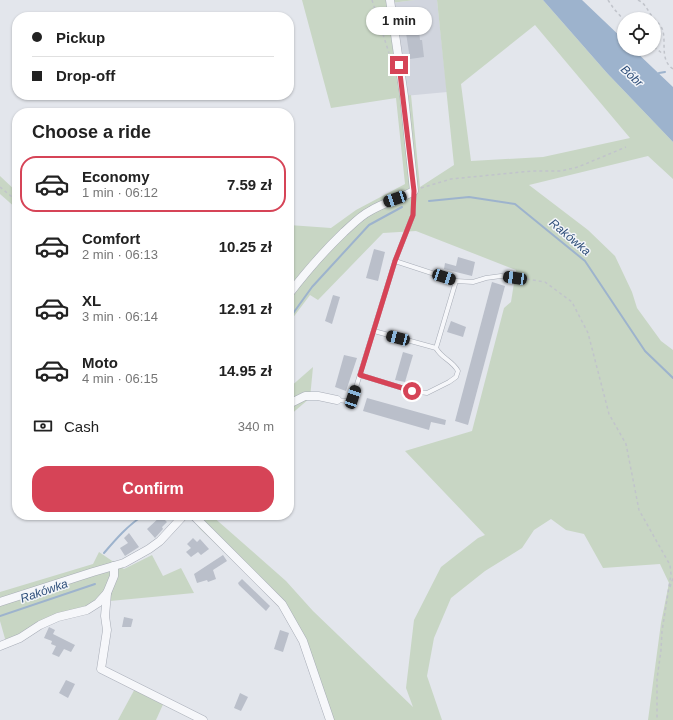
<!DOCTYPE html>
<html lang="en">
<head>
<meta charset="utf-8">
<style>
  :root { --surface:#fff; --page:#f6f6f6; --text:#222; --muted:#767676; --line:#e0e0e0; --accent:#d64457 }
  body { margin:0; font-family:Helvetica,sans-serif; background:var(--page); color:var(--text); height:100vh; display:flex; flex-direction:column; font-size:15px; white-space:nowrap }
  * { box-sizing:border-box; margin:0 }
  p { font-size:13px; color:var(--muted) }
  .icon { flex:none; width:22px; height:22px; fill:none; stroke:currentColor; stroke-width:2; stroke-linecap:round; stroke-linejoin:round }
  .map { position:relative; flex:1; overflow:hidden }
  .details { position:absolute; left:12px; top:108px; width:282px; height:412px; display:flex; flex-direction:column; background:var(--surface); border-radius:16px; box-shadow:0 1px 3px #0004 }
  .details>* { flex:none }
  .banner { position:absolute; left:12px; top:12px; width:282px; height:88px; border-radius:16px; box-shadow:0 1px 3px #0004; display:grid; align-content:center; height:88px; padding:0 20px; background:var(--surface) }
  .buttons { position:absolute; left:617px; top:12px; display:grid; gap:8px }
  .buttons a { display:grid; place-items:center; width:44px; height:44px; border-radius:50%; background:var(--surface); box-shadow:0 1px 3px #0004; font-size:20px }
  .end { position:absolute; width:18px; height:18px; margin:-9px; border:5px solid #d64457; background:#fff; box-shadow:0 0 0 2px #fff }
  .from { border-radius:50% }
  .bubble { position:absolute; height:28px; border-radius:14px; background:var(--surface); box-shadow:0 1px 3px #0004; font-size:13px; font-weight:600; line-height:28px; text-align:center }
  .car { position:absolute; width:12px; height:24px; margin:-12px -6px; border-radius:5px; box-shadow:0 0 3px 1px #0007; background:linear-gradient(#222 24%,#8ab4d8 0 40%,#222 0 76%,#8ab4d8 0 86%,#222 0) }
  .banner b { display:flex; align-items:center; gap:14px; height:38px; font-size:15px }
  .banner b+b { border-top:1px solid var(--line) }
  .banner i { width:10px; height:10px; background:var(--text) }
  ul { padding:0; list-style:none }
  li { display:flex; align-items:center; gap:12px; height:56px; margin:0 8px 6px; padding:0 12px; border:2px solid transparent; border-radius:16px }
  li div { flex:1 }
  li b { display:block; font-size:15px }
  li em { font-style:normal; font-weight:600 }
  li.on { border-color:var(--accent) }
  li>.icon { width:36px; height:36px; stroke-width:1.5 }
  h2 { padding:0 20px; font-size:18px; line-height:48px }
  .pay { display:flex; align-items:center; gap:10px; height:44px; padding:0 20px; font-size:15px }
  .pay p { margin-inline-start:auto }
  .button { display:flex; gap:8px; margin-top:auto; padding:8px 20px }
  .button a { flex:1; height:46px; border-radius:16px; background:var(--accent); color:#fff; font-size:16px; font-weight:600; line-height:46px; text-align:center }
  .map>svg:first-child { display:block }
</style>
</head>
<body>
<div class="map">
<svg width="673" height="720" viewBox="0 0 673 720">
  <rect width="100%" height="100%" fill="#e3e6ec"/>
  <polygon fill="#d1d5de" points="415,0 437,0 447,92 404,96 391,3"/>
  <g fill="#c8d6c4" fill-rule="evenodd">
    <path d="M302 0H415L391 3 404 96 411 95 420 187 454 165 437 0H543L607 73 673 142V179L648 156 529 185 588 230 615 256 632 292 637 308 661 341 673 350V720H648L661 623 669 583 660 564 603 568 584 534 566 530 551 519 534 530 522 548 485 571 451 598 434 638 427 676 442 720H328L304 650 277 600 200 529 189 515H211L286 581 313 611 413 707 406 688 414 620 441 567 478 538 485 535 405 451 472 431 504 308 511 302 516 270 416 231 383 233 318 300 310 295 289 323V225L331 228 356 210 405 184 396 98 331 108ZM535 25 630 138 543 157 471 161 461 84Z"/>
    <polygon points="0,176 17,192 17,209 0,194"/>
    <polygon points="313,367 310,398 289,416 289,388"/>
    <polygon points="99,552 124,569 152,555 163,576 181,568 194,593 110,601 44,619 6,642 0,621 0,592 93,564"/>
    <polygon points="138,683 165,700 156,720 118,720"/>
  </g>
  <polygon fill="#9db3cd" points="543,0 582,0 624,40 624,49 633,49 673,87 673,142 607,73"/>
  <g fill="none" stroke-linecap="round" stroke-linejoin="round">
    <g stroke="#9db3cd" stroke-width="2">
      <polyline points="659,73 665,72"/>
      <polyline points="429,201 469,197 515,204 585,261 645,351 673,378"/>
      <polyline points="289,319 312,287 369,225 402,207"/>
      <path d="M104 553C116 539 128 525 144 515"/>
      <polyline points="0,616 95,584"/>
    </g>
  </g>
  <g fill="#babfca">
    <polygon points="417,11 420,40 422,40 424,57 410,59 403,13"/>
    <polygon points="374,249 385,252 378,281 366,278"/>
    <polygon points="458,257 475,262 472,276 444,269 445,263 456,266"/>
    <polygon points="492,282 505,286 468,425 455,421"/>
    <polygon points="333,295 340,297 332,324 325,321"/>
    <polygon points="451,321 466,327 463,337 447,332"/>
    <polygon points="403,352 413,355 405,382 395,380"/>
    <polygon points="344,355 357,358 346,391 335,387"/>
    <polygon points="367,398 446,420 445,425 431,422 429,430 363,411"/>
    <polygon points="161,516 167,522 162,527 163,529 155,538 147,529"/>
    <polygon points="129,533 139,547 125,556 120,548 128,543 124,538"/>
    <polygon points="193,538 197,542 200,539 209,549 201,555 198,552 191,557 186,552 191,548 187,544"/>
    <polygon points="223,555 227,561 213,570 216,579 208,582 207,580 197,583 194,574"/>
    <polygon points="242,579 270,606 266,611 239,585 238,583"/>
    <polygon points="124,617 133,619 131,627 122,627"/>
    <polygon points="49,627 55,630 53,634 75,645 71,652 64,649 59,657 52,654 56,646 51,644 52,641 44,638"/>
    <polygon points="280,630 289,633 283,652 274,649"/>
    <polygon points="66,680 75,684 68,698 59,693"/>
    <polygon points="240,693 248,697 241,711 234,708"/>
  </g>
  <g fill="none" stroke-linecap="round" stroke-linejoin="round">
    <defs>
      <g id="service">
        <polyline points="456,281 473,282 486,278 501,276 515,278"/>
        <polyline points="374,331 436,348"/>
        <path d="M360 375 412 391 427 393 449 382 456 377 458 371C452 360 442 359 436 348L456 281 395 261"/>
        <polyline points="337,400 347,401 353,397 395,261 413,215 414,191"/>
      </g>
      <g id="minor">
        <path d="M289 294C306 272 324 251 344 232 352 225 360 216 370 211 384 202 400 199 414 191L404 96 390 0"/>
        <polyline points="289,404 305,396 318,396 337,400"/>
        <polyline points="193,515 282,604 303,641 330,720"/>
        <polyline points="107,593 105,616 107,630 101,669 203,720"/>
        <polyline points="0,602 93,572 124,563 149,549 160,541 184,515"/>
        <polyline points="0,646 20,638 40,625 58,617 87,610 98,603 107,593 114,576 114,566"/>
      </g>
    </defs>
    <use href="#service" stroke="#a8adb7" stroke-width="5"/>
    <use href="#minor" stroke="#a8adb7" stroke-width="9"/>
    <g stroke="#c1c4cb" stroke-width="1.5" stroke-dasharray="3 3" stroke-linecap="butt">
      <polyline points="372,0 389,53"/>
      <polyline points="608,0 614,9 624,20"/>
      <path d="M638 0C646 4 647 10 652 16 656 22 661 24 663 31 666 44 660 60 673 69"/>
      <polyline points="654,47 663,54"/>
      <polyline points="0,187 17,201"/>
      <polyline points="421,188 451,179 532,171 561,171 578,167 626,147"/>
      <polyline points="521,278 545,282 572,302 588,333 609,414 626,444 639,510 670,565 671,574 662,631 661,650 657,679 657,720"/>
      <polyline points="670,587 673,578"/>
    </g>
    <use href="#service" stroke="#f6f7fa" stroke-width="4"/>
    <use href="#minor" stroke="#f6f7fa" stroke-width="8"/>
  </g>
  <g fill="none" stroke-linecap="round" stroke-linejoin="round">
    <polyline stroke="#d64457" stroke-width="5" points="399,65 414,191 413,215 395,261 360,375 412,391"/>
  </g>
  <g text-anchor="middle" stroke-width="3" stroke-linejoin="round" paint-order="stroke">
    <g font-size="12" font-style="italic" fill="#31517c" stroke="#f3f5f9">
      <text transform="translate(632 76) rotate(43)" y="4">Bóbr</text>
      <text transform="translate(570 237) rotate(40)" y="4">Rakówka</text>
      <text transform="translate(44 591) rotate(-19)" y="4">Rakówka</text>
    </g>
  </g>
</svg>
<div class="buttons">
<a><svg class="icon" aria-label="locate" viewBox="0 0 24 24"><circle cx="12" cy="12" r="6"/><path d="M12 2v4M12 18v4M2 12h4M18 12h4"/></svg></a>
</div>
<i class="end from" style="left:412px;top:391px"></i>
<i class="end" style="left:399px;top:65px"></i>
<div class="bubble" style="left:366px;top:7px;width:66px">1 min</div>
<i class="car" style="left:395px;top:199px;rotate:251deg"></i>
<i class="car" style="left:444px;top:277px;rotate:108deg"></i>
<i class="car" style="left:515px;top:278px;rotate:278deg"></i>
<i class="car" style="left:398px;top:338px;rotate:285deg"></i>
<i class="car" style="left:353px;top:397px;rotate:18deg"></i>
<div class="banner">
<b><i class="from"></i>Pickup</b>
<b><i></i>Drop-off</b>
</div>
<section class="details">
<h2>Choose a ride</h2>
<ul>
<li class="on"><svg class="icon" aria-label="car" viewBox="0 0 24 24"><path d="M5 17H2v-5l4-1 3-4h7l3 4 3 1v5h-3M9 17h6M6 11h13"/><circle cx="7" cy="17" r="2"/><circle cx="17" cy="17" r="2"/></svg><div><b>Economy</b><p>1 min · 06:12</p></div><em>7.59 zł</em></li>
<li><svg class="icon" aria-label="car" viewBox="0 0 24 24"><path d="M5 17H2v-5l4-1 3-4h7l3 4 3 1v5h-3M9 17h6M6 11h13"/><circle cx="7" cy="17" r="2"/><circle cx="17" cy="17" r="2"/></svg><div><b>Comfort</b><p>2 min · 06:13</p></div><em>10.25 zł</em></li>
<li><svg class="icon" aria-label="car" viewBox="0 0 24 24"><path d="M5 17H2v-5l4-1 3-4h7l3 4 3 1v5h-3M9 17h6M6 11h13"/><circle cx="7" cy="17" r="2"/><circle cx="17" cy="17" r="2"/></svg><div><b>XL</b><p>3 min · 06:14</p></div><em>12.91 zł</em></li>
<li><svg class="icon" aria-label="car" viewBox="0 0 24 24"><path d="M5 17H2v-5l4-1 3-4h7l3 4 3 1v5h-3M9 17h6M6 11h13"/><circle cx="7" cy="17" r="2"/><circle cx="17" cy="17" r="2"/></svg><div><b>Moto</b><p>4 min · 06:15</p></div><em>14.95 zł</em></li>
</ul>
<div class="pay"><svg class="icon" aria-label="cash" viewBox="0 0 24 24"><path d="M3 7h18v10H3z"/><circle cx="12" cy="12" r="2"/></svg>Cash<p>340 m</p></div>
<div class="button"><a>Confirm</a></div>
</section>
</div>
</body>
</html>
